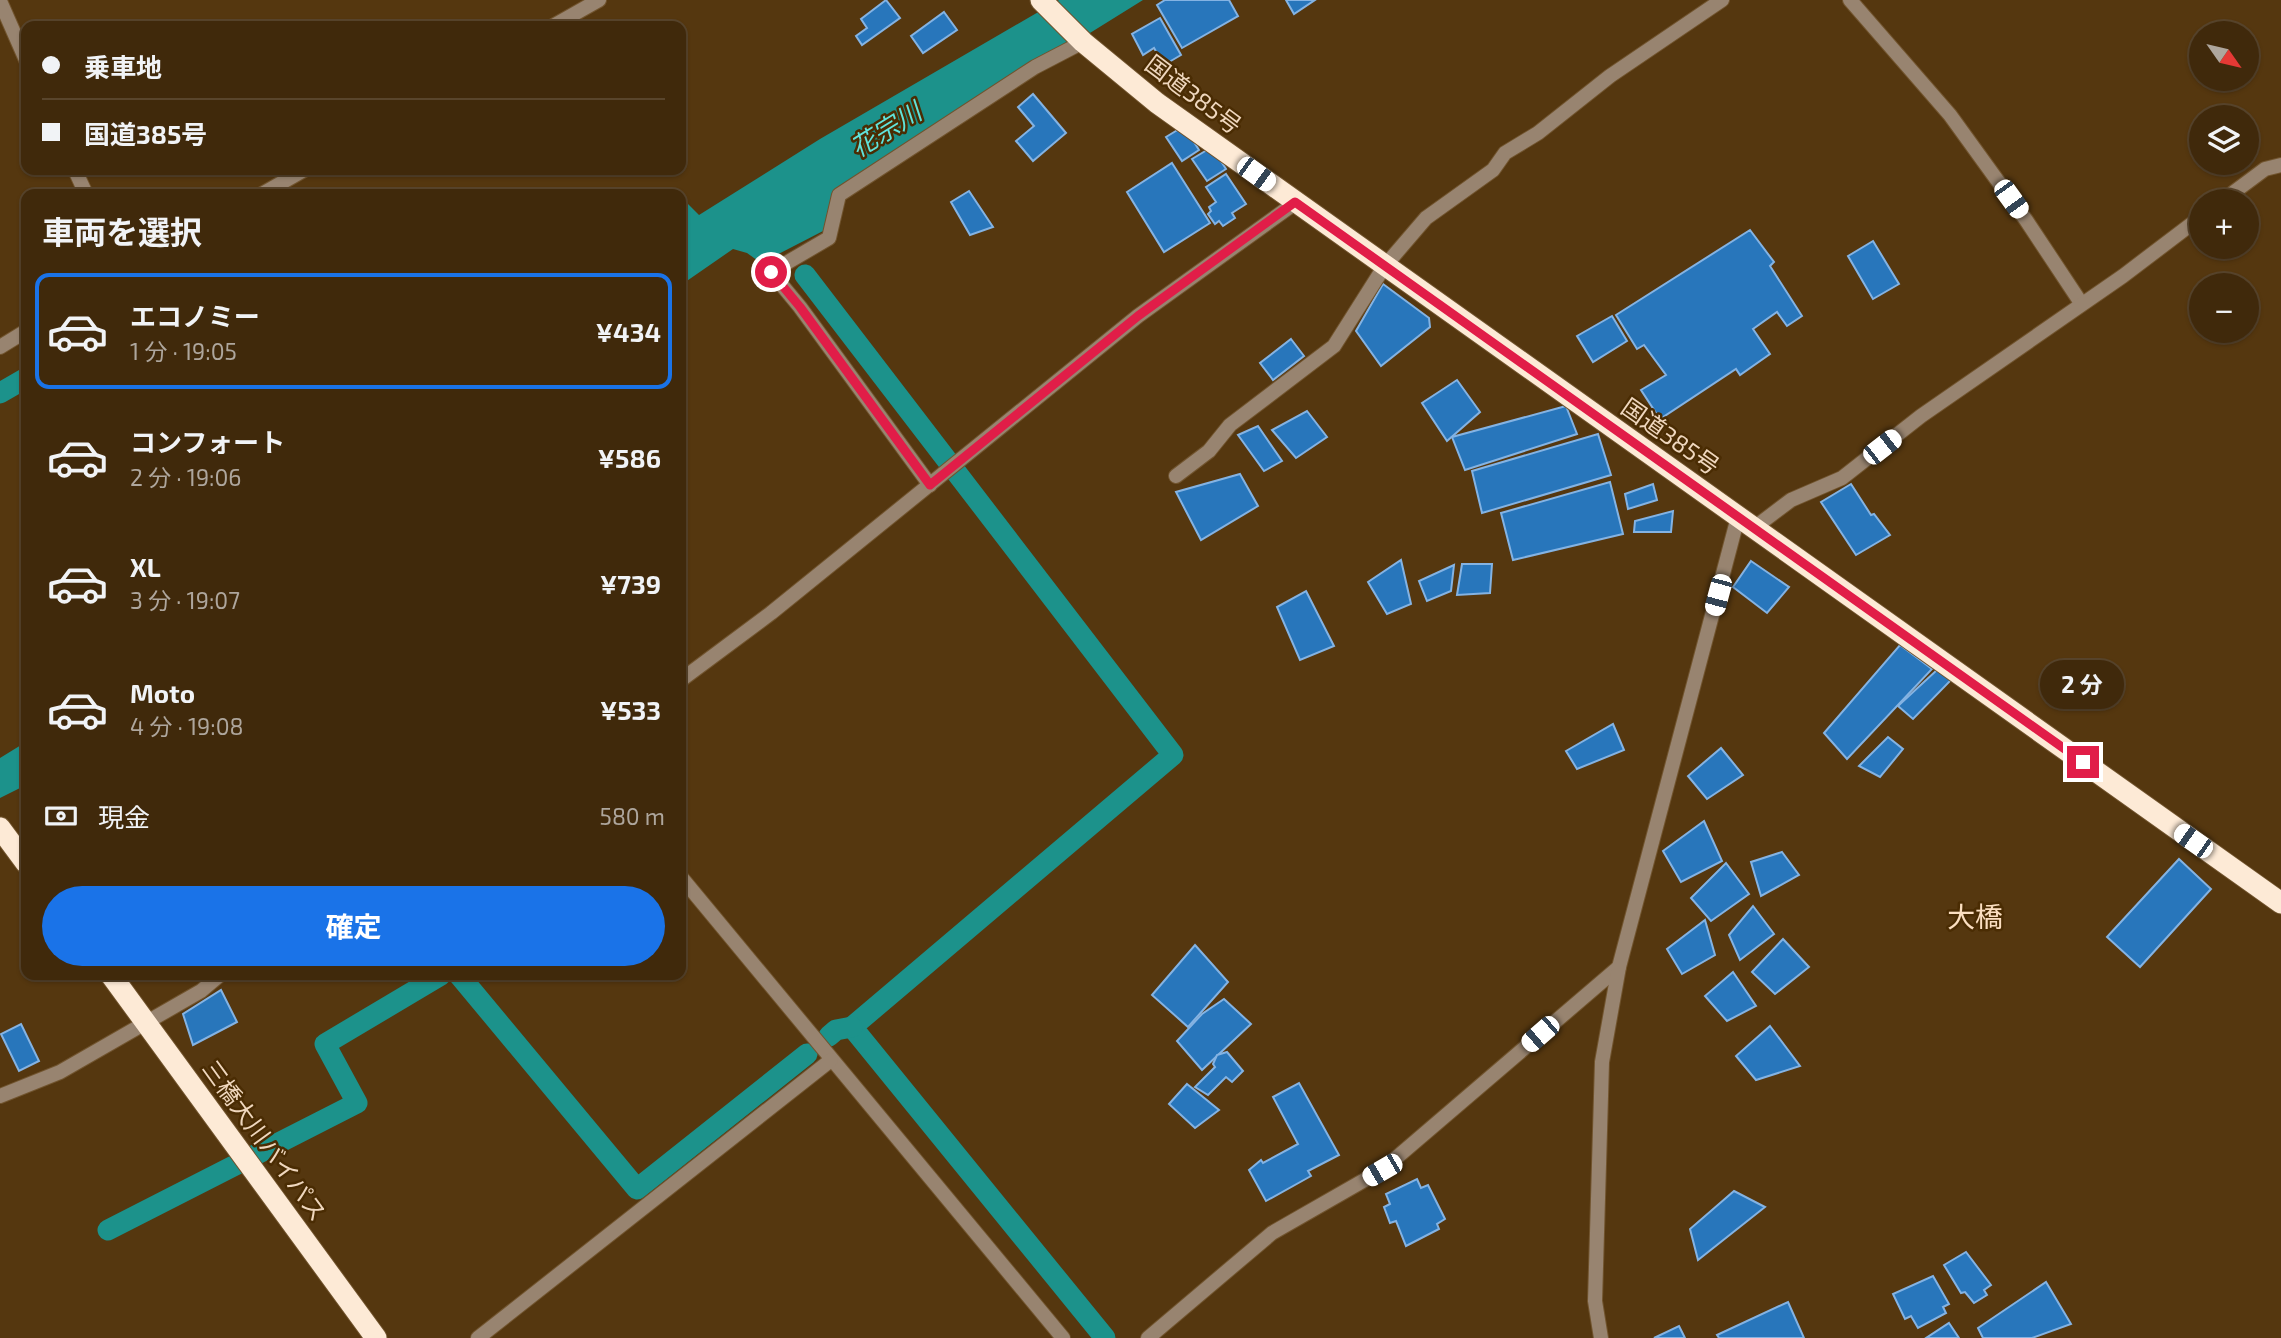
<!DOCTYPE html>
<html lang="ja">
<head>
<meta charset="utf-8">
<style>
  :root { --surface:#40290b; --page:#473114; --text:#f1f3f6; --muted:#aea69d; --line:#59452c; --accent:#1a73e8 }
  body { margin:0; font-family:"Exo 2","Noto Sans JP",sans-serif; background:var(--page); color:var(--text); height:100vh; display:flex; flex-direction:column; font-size:26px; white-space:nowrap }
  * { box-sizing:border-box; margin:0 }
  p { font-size:23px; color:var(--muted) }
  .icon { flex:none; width:38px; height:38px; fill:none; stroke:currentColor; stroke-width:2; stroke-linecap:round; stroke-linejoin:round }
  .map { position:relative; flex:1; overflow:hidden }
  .panel { position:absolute; left:21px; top:189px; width:665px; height:791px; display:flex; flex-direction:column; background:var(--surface); border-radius:14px; box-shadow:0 2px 5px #0004,0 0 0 2px var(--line) }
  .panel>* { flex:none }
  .guide { position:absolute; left:21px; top:21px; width:665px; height:154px; border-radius:14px; box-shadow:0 2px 5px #0004,0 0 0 2px var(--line); display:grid; align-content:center; height:154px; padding:0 21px; background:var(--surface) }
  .needle { width:46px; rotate:124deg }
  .buttons { position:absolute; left:2189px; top:21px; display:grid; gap:14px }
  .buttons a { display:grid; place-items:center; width:70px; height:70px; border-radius:50%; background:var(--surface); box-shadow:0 2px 5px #0004,0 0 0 2px var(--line); font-size:35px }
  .end { position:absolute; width:32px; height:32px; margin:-16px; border:9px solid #e11d48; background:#fff; box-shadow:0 0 0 4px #fff }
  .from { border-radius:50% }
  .bubble { position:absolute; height:49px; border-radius:24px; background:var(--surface); box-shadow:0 2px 5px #0004,0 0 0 2px var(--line); font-size:23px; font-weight:700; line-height:49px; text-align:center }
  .car { position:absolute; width:21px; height:42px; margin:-21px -10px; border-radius:9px; box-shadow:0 0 5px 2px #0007; background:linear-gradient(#fff 24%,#345 0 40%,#fff 0 76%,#345 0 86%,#fff 0) }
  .guide b { display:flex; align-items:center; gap:24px; height:66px; font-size:26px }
  .guide b+b { border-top:2px solid var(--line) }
  .guide i { width:18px; height:18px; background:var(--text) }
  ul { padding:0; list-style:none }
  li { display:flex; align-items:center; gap:21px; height:116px; margin:0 14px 10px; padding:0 7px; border:4px solid transparent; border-radius:14px }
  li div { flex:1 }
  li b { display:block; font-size:26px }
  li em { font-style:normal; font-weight:700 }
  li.current { border-color:var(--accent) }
  li>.icon { width:63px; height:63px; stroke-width:1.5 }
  h2 { padding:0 21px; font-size:32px; line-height:84px }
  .pay { display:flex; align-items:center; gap:18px; height:77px; padding:0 21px; font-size:26px }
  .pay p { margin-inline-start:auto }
  .cta { display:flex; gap:14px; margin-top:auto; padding:14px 21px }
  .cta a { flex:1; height:80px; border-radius:42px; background:var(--accent); color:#fff; font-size:28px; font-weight:700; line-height:80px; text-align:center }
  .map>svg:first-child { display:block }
</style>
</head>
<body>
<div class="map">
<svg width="2281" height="1338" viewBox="0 0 2281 1338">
  <rect width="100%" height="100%" fill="#55370f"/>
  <g fill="#1c928b">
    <polygon points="1059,0 1143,0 834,192 825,230 761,263 747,253 733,249 681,285 681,197 699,215 820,139"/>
    <polygon points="26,742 26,785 0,798 0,758"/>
  </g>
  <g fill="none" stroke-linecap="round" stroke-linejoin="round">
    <g stroke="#1c928b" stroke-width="21">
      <polyline points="805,275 1173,755 852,1027 1105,1338"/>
      <polyline points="0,393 26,378"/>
      <polyline points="459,975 637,1189 807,1054"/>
      <polyline points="829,1036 836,1030 852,1027"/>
      <polyline points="108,1230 357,1103 325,1044 441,975"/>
    </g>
  </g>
  <g fill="#2876bb" stroke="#84b3e3" stroke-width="2">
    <polygon points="886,0 900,18 862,45 856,36 867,28 861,19"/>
    <polygon points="1165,0 1229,0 1238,16 1182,48 1157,5"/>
    <polygon points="1286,0 1315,0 1294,14"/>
    <polygon points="944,12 957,30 923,53 911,36"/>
    <polygon points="1160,18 1181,55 1164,65 1154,48 1143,55 1132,34"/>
    <polygon points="1033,94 1066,133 1033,161 1016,141 1034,126 1018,107"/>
    <polygon points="1184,126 1199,150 1182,161 1166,137"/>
    <polygon points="1212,147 1226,169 1207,181 1192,159"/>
    <polygon points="1172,163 1210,223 1164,252 1127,192"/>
    <polygon points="1226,174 1246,204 1232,213 1235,218 1223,226 1219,221 1215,224 1208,214 1211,211 1209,207 1216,202 1206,187"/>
    <polygon points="969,191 993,227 970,235 951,202"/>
    <polygon points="1750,230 1774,262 1770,266 1802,316 1787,326 1777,312 1753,329 1770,354 1740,375 1736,369 1660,419 1641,390 1666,375 1644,345 1637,349 1616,315"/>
    <polygon points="1873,241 1899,284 1873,299 1848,256"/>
    <polygon points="1383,284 1429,318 1430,327 1381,366 1356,331"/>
    <polygon points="1612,316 1627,341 1593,362 1577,336"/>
    <polygon points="1291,339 1304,356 1273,380 1260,363"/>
    <polygon points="1457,380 1480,412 1447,441 1422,403"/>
    <polygon points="1566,406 1577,434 1465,470 1452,437"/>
    <polygon points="1307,411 1327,437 1296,458 1272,430"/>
    <polygon points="1258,426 1282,461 1264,471 1238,435"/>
    <polygon points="1598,434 1611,475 1482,513 1472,471"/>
    <polygon points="1240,474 1258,506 1201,540 1176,492"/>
    <polygon points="1610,482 1623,534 1513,560 1501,513"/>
    <polygon points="1653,484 1657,500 1628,509 1625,494"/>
    <polygon points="1851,484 1871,515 1874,514 1890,535 1856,555 1821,502"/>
    <polygon points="1673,511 1671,532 1634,532 1635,521"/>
    <polygon points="1401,560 1411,604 1387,614 1368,582"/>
    <polygon points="1751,561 1789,587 1767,613 1733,587"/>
    <polygon points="1462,564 1492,564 1490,593 1457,595"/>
    <polygon points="1454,565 1451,591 1427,601 1419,581"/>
    <polygon points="1306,591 1334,646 1300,660 1277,607"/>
    <polygon points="1900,645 1932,669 1847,759 1824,733"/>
    <polygon points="1938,669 1952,679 1913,719 1898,706"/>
    <polygon points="1613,724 1624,750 1577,769 1566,751"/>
    <polygon points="1888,737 1903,749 1880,777 1859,766"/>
    <polygon points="1721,748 1743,775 1707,799 1688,776"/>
    <polygon points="1704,821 1722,861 1681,882 1663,851"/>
    <polygon points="1782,852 1799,875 1761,896 1751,862"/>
    <polygon points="2179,859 2211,889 2140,967 2107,937"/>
    <polygon points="1726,863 1749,894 1711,921 1691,898"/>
    <polygon points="1753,906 1774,934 1740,960 1729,935"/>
    <polygon points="1705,920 1715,955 1682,974 1667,949"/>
    <polygon points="1783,939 1809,967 1775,994 1752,972"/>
    <polygon points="1195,945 1228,982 1188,1027 1152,995"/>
    <polygon points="1733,972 1756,1006 1727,1021 1705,996"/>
    <polygon points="221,990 237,1022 193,1045 183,1014"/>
    <polygon points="1224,999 1251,1024 1202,1070 1177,1041 1202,1014"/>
    <polygon points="21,1024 39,1061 19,1071 1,1034"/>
    <polygon points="1770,1026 1800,1066 1756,1080 1736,1056"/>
    <polygon points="1227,1052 1243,1071 1232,1082 1226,1077 1208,1095 1195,1087 1215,1067 1213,1064 1217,1055"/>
    <polygon points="1299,1083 1339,1155 1308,1171 1311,1176 1266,1201 1249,1170 1261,1160 1263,1163 1298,1144 1273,1097"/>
    <polygon points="1187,1084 1219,1110 1195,1128 1169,1104"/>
    <polygon points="1417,1179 1421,1188 1428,1185 1445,1219 1437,1224 1439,1229 1406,1246 1396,1221 1390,1223 1384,1207 1390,1204 1386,1194"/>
    <polygon points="1734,1191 1765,1207 1698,1260 1690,1229"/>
    <polygon points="1966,1252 1991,1285 1984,1290 1987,1295 1974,1303 1965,1292 1961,1293 1944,1265"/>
    <polygon points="1933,1276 1949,1304 1943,1307 1946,1313 1918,1328 1911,1316 1905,1319 1893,1294"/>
    <polygon points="2046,1282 2071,1324 2032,1338 1983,1338 1978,1328"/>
    <polygon points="1788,1302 1804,1338 1719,1338 1717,1335"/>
    <polygon points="1949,1323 1959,1338 1926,1338"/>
    <polygon points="1679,1326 1685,1338 1654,1338"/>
  </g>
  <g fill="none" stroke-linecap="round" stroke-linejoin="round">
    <defs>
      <g id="street">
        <polyline points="1850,0 1950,115 2026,220 2081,303"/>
        <polyline points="0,1 26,60"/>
        <polyline points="553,26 599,0"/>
        <polyline points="75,170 86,194"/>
        <polyline points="262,194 304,170"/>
        <polyline points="2222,201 2265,169 2281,165"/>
        <polyline points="0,347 26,331"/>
        <polyline points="1176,476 1209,451 1230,425 1334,346 1384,267 1426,218 1493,170 1505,153 1538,133 1610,76 1722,0"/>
        <polyline points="930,485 800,307 771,272 829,238 839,195 1035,67 1083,42"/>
        <polyline points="1754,528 1791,500 1842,478 1921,416 2123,276 2202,216"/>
        <polyline points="681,680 771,613 1138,316 1295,203"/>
        <polyline points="681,877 1063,1338"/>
        <polyline points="0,1096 60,1072 201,991 220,975"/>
        <polyline points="478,1338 831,1060"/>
        <polyline points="1148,1338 1272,1233 1382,1170 1619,967"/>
        <polyline points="1601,1338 1595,1301 1602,1062 1619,967 1738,517"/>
      </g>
      <g id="highway">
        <polyline points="1041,0 1083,42 1157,103 2281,903"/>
        <polyline points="0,828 26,863"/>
        <polyline points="111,975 376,1338"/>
      </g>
    </defs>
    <use href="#street" stroke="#71542e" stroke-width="16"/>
    <use href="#highway" stroke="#71542e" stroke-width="23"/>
    <use href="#street" stroke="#988470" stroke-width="14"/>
    <use href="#highway" stroke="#fdead6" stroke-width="21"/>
  </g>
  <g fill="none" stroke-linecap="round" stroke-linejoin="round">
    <polyline stroke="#e11d48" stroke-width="9" points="771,272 800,307 930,485 1138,316 1295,202 2083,762"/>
  </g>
  <g text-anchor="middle" stroke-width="5" stroke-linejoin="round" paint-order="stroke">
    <g font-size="24" fill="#efd7be" stroke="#4a2c03">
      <text transform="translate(1193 95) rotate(37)" y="8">国道385号</text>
      <text transform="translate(1670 437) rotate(35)" y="8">国道385号</text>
      <text transform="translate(264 1141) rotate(54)" y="8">三橋大川バイパス</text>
    </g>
    <g font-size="26" font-style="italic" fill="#60e3db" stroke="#4a2c03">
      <text transform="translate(886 130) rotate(-32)" y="9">花宗川</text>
    </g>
    <g font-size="28" fill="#fbdfc1" stroke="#4a2c03">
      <text x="1975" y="927">大橋</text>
    </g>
  </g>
</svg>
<div class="buttons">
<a><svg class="needle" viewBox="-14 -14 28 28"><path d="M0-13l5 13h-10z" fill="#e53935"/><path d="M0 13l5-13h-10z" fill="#aea69d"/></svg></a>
<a><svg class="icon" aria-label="layers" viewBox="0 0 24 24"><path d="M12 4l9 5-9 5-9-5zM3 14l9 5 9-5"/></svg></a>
<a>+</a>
<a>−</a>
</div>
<i class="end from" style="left:771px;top:272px"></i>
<i class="end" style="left:2083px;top:762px"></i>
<div class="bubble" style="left:2040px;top:660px;width:84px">2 分</div>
<i class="car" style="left:1256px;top:174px;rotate:126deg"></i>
<i class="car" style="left:2011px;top:199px;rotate:144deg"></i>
<i class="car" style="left:1882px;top:447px;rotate:52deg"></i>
<i class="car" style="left:1718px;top:595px;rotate:195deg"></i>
<i class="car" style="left:2193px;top:841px;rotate:305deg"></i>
<i class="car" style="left:1540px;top:1034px;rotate:229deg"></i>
<i class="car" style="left:1382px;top:1170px;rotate:240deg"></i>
<div class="guide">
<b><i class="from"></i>乗車地</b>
<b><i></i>国道385号</b>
</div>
<section class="panel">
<h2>車両を選択</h2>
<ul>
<li class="current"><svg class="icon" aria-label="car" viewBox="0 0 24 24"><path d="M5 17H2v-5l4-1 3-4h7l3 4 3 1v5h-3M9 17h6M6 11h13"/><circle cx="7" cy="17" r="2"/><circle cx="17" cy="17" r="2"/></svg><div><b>エコノミー</b><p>1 分 · 19:05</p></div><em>¥434</em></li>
<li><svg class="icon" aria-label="car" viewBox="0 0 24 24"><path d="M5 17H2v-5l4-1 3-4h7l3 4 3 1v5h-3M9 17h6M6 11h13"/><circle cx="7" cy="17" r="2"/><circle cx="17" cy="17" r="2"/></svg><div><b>コンフォート</b><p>2 分 · 19:06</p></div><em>¥586</em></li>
<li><svg class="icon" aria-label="car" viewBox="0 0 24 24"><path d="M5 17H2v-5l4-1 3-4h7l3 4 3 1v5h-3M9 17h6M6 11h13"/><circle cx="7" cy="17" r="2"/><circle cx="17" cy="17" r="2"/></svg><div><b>XL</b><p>3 分 · 19:07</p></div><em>¥739</em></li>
<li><svg class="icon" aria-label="car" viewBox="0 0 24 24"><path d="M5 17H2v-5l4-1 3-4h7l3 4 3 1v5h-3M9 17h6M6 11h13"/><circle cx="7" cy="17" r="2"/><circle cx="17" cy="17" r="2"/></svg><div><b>Moto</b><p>4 分 · 19:08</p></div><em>¥533</em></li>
</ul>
<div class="pay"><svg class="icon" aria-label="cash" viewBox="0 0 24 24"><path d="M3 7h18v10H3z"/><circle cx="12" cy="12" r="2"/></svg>現金<p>580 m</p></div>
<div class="cta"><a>確定</a></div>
</section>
</div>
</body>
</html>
